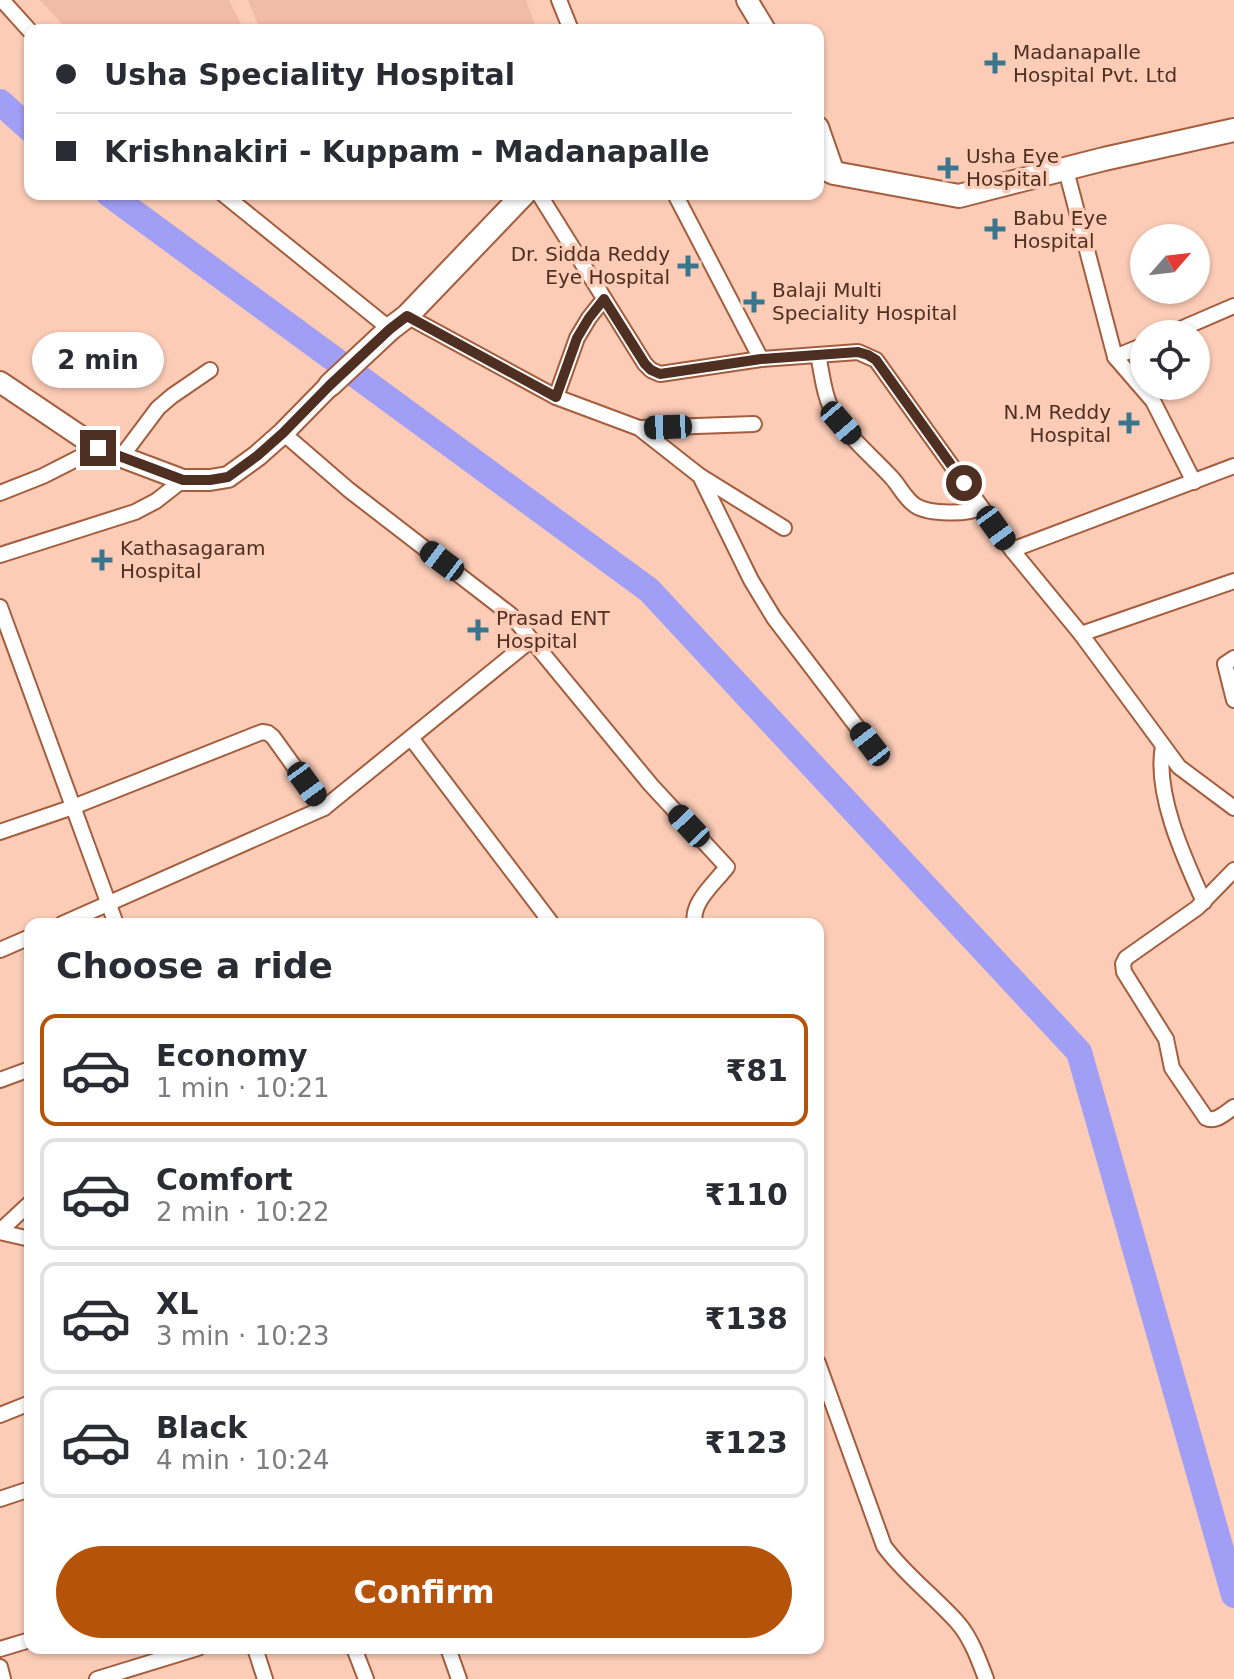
<!DOCTYPE html>
<html lang="en">
<head>
<meta charset="utf-8">
<style>
  :root { --surface:#fff; --page:#f2f2f3; --text:#2b2b33; --muted:#7c7c81; --line:#e1e1e2; --accent:#b45309 }
  body { margin:0; font-family:"DejaVu Sans",sans-serif; background:var(--page); color:var(--text); height:100vh; display:flex; flex-direction:column; font-size:30px; white-space:nowrap }
  * { box-sizing:border-box; margin:0 }
  p { font-size:26px; color:var(--muted) }
  .icon { flex:none; width:44px; height:44px; fill:none; stroke:currentColor; stroke-width:2; stroke-linecap:round; stroke-linejoin:round }
  .map { position:relative; flex:1; overflow:hidden }
  .drawer { position:absolute; left:24px; top:918px; width:800px; height:736px; display:flex; flex-direction:column; background:var(--surface); border-radius:16px; box-shadow:0 2px 6px #0004 }
  .drawer>* { flex:none }
  .hud { position:absolute; left:24px; top:24px; width:800px; height:176px; border-radius:16px; box-shadow:0 2px 6px #0004; display:grid; align-content:center; height:176px; padding:0 32px; background:var(--surface) }
  .needle { width:52px; rotate:62deg }
  .tools { position:absolute; left:1130px; top:224px; display:grid; gap:16px }
  .tools a { display:grid; place-items:center; width:80px; height:80px; border-radius:50%; background:var(--surface); box-shadow:0 2px 6px #0004; font-size:40px }
  .end { position:absolute; width:36px; height:36px; margin:-18px; border:10px solid #4f2f22; background:#fff; box-shadow:0 0 0 4px #fff }
  .from { border-radius:50% }
  .bubble { position:absolute; height:56px; border-radius:28px; background:var(--surface); box-shadow:0 2px 6px #0004; font-size:26px; font-weight:600; line-height:56px; text-align:center }
  .car { position:absolute; width:24px; height:48px; margin:-24px -12px; border-radius:10px; box-shadow:0 0 6px 2px #0007; background:linear-gradient(#222 24%,#8ab4d8 0 40%,#222 0 76%,#8ab4d8 0 86%,#222 0) }
  .hud b { display:flex; align-items:center; gap:28px; height:76px; font-size:30px }
  .hud b+b { border-top:2px solid var(--line) }
  .hud i { width:20px; height:20px; background:var(--text) }
  ul { padding:0; list-style:none }
  li { display:flex; align-items:center; gap:24px; height:112px; margin:0 16px 12px; padding:0 16px; border:4px solid var(--line); border-radius:16px }
  li div { flex:1 }
  li b { display:block; font-size:30px }
  li em { font-style:normal; font-weight:600 }
  li.selected { border-color:var(--accent) }
  li>.icon { width:72px; height:72px; stroke-width:1.5 }
  h2 { padding:0 32px; font-size:36px; line-height:96px }
  .cta { display:flex; gap:16px; margin-top:auto; padding:16px 32px }
  .cta a { flex:1; height:92px; border-radius:48px; background:var(--accent); color:#fff; font-size:32px; font-weight:600; line-height:92px; text-align:center }
  .map>svg:first-child { display:block }
</style>
</head>
<body>
<div class="map">
<svg width="1234" height="1679" viewBox="0 0 1234 1679">
  <rect width="100%" height="100%" fill="#fcccb7"/>
  <g fill="#efbca6">
    <polygon points="40,0 229,0 244,30 68,30"/>
    <polygon points="248,0 526,0 537,30 260,30"/>
  </g>
  <g fill="none" stroke-linecap="round" stroke-linejoin="round">
    <g stroke="#a19ef5" stroke-width="26">
      <polyline points="0,102 30,129"/>
      <polyline points="109,194 649,590 1079,1052 1234,1595"/>
    </g>
    <defs>
      <g id="street">
        <polyline points="2,0 30,31"/>
        <polyline points="559,0 571,30"/>
        <polyline points="1066,170 1115,357 1153,401 1194,482"/>
        <polyline points="223,194 390,329"/>
        <polyline points="539,194 645,364 651,370 660,374 761,359 858,352 876,360 1012,550 1081,634 1179,767 1234,808"/>
        <polyline points="675,194 761,359"/>
        <polyline points="407,316 556,397 639,428 700,476 751,580 774,618 870,744"/>
        <polyline points="1169,334 1234,306"/>
        <path d="M818 355C822 372 823 392 831 408 844 434 873 457 892 478 900 487 906 500 916 506 929 514 968 515 981 507"/>
        <polyline points="1115,357 1144,345"/>
        <polyline points="556,397 577,338 589,318 604,299"/>
        <polyline points="639,428 754,424"/>
        <path d="M283 433 349 490 511 615 651 785 727 867C715 883 690 903 695 924"/>
        <polyline points="122,456 158,408 172,396 210,370"/>
        <polyline points="700,476 784,528"/>
        <polyline points="0,493 43,476 98,448"/>
        <polyline points="1012,550 1234,466"/>
        <polyline points="0,555 135,512 156,501 183,480"/>
        <polyline points="0,607 116,924"/>
        <polyline points="1081,634 1234,581"/>
        <polyline points="1234,658 1225,664 1234,700"/>
        <polyline points="411,738 552,924"/>
        <path d="M1163 746C1154 793 1184 858 1204 902"/>
        <polyline points="0,832 73,807 262,732 268,733 273,737 324,808"/>
        <path d="M1234 870 1197 908 1126 958 1123 964 1124 972 1166 1039 1172 1068 1206 1118C1216 1123 1226 1112 1234 1107"/>
        <polyline points="62,924 324,808 531,640"/>
        <polyline points="0,950 30,937"/>
        <polyline points="0,1080 30,1069"/>
        <polyline points="0,1231 30,1203"/>
        <polyline points="0,1232 30,1239"/>
        <path d="M818 1363 884 1546C904 1574 934 1596 958 1623 971 1638 979 1660 986 1679"/>
        <polyline points="0,1415 30,1403"/>
        <polyline points="0,1499 30,1489"/>
        <polyline points="255,1648 265,1679"/>
        <polyline points="354,1648 366,1679"/>
        <polyline points="448,1648 459,1679"/>
        <polyline points="0,1649 30,1640"/>
        <polyline points="0,1667 3,1679"/>
        <polyline points="97,1679 198,1648"/>
      </g>
      <g id="secondary">
        <polyline points="747,0 765,30"/>
        <polyline points="818,127 834,173"/>
        <polyline points="0,382 98,448 183,480 210,480 228,477 257,456 283,433 330,385"/>
      </g>
      <g id="primary">
        <polyline points="818,166 834,173 959,196 1104,159 1234,130"/>
        <polyline points="330,385 390,329 407,316 524,194"/>
      </g>
    </defs>
    <use href="#street" stroke="#a45d3d" stroke-width="18"/>
    <use href="#secondary" stroke="#a45d3d" stroke-width="24"/>
    <use href="#primary" stroke="#a45d3d" stroke-width="26"/>
    <use href="#street" stroke="#fff" stroke-width="14"/>
    <use href="#secondary" stroke="#fff" stroke-width="20"/>
    <use href="#primary" stroke="#fff" stroke-width="22"/>
  </g>
  <g fill="none" stroke-linecap="round" stroke-linejoin="round">
    <polyline stroke="#4f2f22" stroke-width="10" points="98,448 183,480 210,480 228,477 257,456 283,433 330,385 390,329 407,316 556,397 577,338 589,318 604,299 645,364 651,370 660,374 761,359 858,352 868,355 876,360 964,483"/>
  </g>
  <g fill="#39768d" stroke="#fcccb7" stroke-width="3">
    <path d="M991 51h8v8h8v8h-8v8h-8v-8h-8v-8h8z"/>
    <path d="M944 156h8v8h8v8h-8v8h-8v-8h-8v-8h8z"/>
    <path d="M991 217h8v8h8v8h-8v8h-8v-8h-8v-8h8z"/>
    <path d="M684 254h8v8h8v8h-8v8h-8v-8h-8v-8h8z"/>
    <path d="M750 290h8v8h8v8h-8v8h-8v-8h-8v-8h8z"/>
    <path d="M1125 411h8v8h8v8h-8v8h-8v-8h-8v-8h8z"/>
    <path d="M98 548h8v8h8v8h-8v8h-8v-8h-8v-8h8z"/>
    <path d="M474 618h8v8h8v8h-8v8h-8v-8h-8v-8h8z"/>
  </g>
  <g text-anchor="middle" stroke-width="7" stroke-linejoin="round" paint-order="stroke">
    <g font-size="20" fill="#4f2f22" stroke="#fcccb7" text-anchor="start">
      <text x="1013" y="59">Madanapalle<tspan x="1013" dy="23">Hospital Pvt. Ltd</tspan></text>
      <text x="966" y="163">Usha Eye<tspan x="966" dy="23">Hospital</tspan></text>
      <text x="1013" y="225">Babu Eye<tspan x="1013" dy="23">Hospital</tspan></text>
      <text x="670" y="261" text-anchor="end">Dr. Sidda Reddy<tspan x="670" dy="23">Eye Hospital</tspan></text>
      <text x="772" y="297">Balaji Multi<tspan x="772" dy="23">Speciality Hospital</tspan></text>
      <text x="1111" y="419" text-anchor="end">N.M Reddy<tspan x="1111" dy="23">Hospital</tspan></text>
      <text x="120" y="555">Kathasagaram<tspan x="120" dy="23">Hospital</tspan></text>
      <text x="496" y="625">Prasad ENT<tspan x="496" dy="23">Hospital</tspan></text>
    </g>
  </g>
</svg>
<div class="tools">
<a><svg class="needle" viewBox="-14 -14 28 28"><path d="M0-13l5 13h-10z" fill="#e53935"/><path d="M0 13l5-13h-10z" fill="#7c7c81"/></svg></a>
<a><svg class="icon" aria-label="locate" viewBox="0 0 24 24"><circle cx="12" cy="12" r="6"/><path d="M12 2v4M12 18v4M2 12h4M18 12h4"/></svg></a>
</div>
<i class="end from" style="left:964px;top:483px"></i>
<i class="end" style="left:98px;top:448px"></i>
<div class="bubble" style="left:32px;top:332px;width:132px">2 min</div>
<i class="car" style="left:841px;top:423px;rotate:139deg"></i>
<i class="car" style="left:668px;top:427px;rotate:268deg"></i>
<i class="car" style="left:996px;top:528px;rotate:144deg"></i>
<i class="car" style="left:442px;top:561px;rotate:307deg"></i>
<i class="car" style="left:870px;top:744px;rotate:322deg"></i>
<i class="car" style="left:307px;top:784px;rotate:144deg"></i>
<i class="car" style="left:689px;top:826px;rotate:317deg"></i>
<div class="hud">
<b><i class="from"></i>Usha Speciality Hospital</b>
<b><i></i>Krishnakiri - Kuppam - Madanapalle</b>
</div>
<section class="drawer">
<h2>Choose a ride</h2>
<ul>
<li class="selected"><svg class="icon" aria-label="car" viewBox="0 0 24 24"><path d="M5 17H2v-5l4-1 3-4h7l3 4 3 1v5h-3M9 17h6M6 11h13"/><circle cx="7" cy="17" r="2"/><circle cx="17" cy="17" r="2"/></svg><div><b>Economy</b><p>1 min · 10:21</p></div><em>₹81</em></li>
<li><svg class="icon" aria-label="car" viewBox="0 0 24 24"><path d="M5 17H2v-5l4-1 3-4h7l3 4 3 1v5h-3M9 17h6M6 11h13"/><circle cx="7" cy="17" r="2"/><circle cx="17" cy="17" r="2"/></svg><div><b>Comfort</b><p>2 min · 10:22</p></div><em>₹110</em></li>
<li><svg class="icon" aria-label="car" viewBox="0 0 24 24"><path d="M5 17H2v-5l4-1 3-4h7l3 4 3 1v5h-3M9 17h6M6 11h13"/><circle cx="7" cy="17" r="2"/><circle cx="17" cy="17" r="2"/></svg><div><b>XL</b><p>3 min · 10:23</p></div><em>₹138</em></li>
<li><svg class="icon" aria-label="car" viewBox="0 0 24 24"><path d="M5 17H2v-5l4-1 3-4h7l3 4 3 1v5h-3M9 17h6M6 11h13"/><circle cx="7" cy="17" r="2"/><circle cx="17" cy="17" r="2"/></svg><div><b>Black</b><p>4 min · 10:24</p></div><em>₹123</em></li>
</ul>
<div class="cta"><a>Confirm</a></div>
</section>
</div>
</body>
</html>
